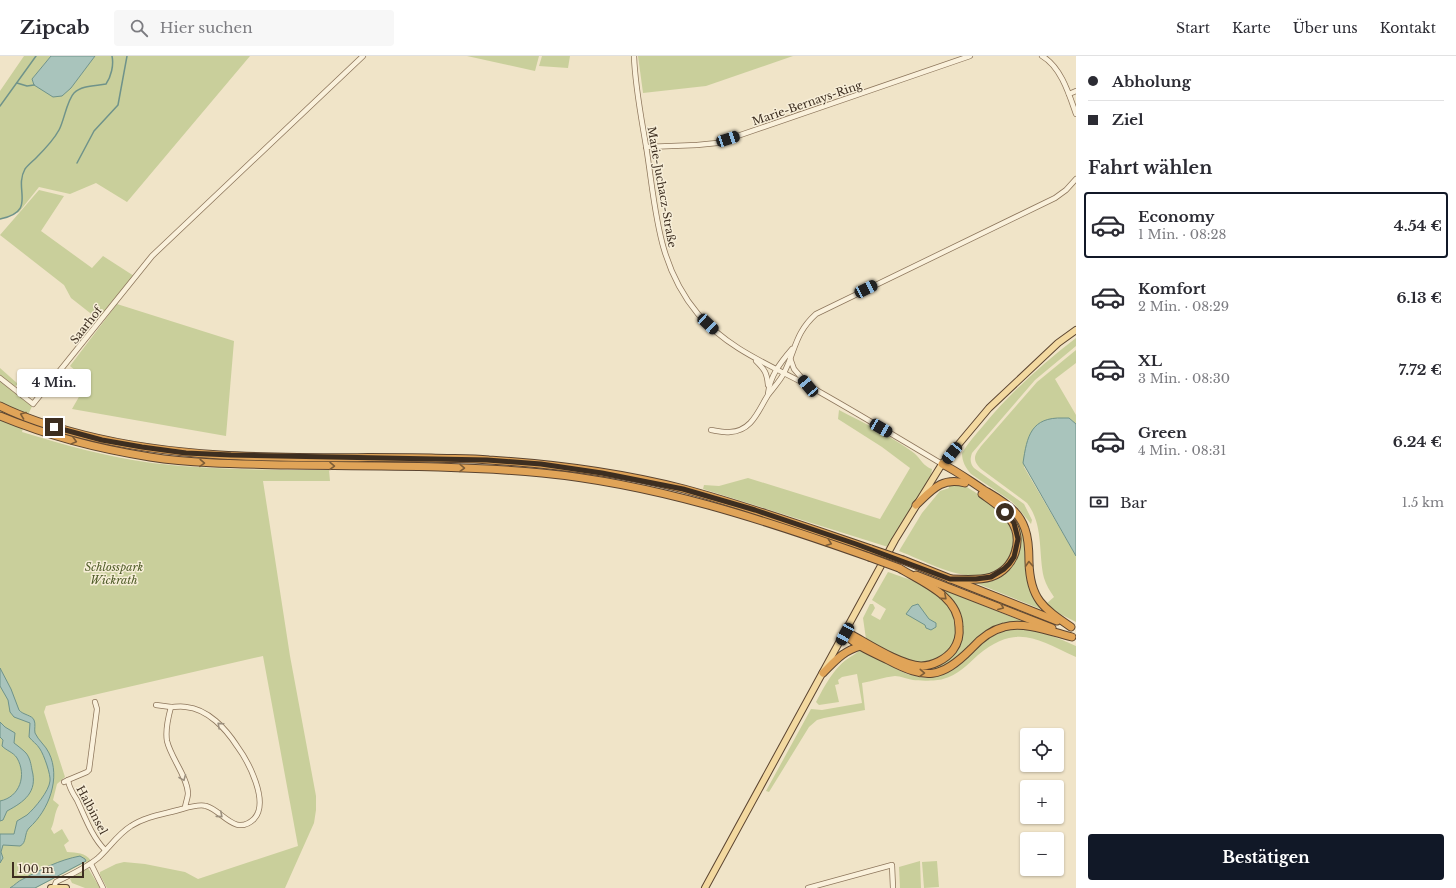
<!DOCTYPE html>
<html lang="de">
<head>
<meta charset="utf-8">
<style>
  :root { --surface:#fff; --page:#f7f7f7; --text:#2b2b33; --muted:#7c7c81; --line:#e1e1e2; --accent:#111827 }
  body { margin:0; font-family:"Libre Baskerville",serif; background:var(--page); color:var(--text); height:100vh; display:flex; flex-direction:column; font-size:15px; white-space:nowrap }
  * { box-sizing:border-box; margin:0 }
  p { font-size:13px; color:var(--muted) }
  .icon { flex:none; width:22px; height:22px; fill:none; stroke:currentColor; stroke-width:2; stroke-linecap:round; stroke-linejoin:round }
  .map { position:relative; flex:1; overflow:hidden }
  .panel { display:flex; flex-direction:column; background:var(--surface); width:380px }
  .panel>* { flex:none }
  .top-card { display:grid; align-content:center; height:88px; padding:0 12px; background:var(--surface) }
  .fabs { position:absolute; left:1020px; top:672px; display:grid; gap:8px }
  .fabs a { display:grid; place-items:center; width:44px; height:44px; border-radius:4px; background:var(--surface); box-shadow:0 1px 3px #0004; font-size:20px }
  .scale { position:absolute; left:12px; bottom:10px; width:72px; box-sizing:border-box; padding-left:4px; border:2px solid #3d2e20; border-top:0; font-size:11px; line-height:14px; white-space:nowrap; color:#3d2e20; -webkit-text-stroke:3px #f7eed8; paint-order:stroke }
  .end { position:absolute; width:18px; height:18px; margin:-9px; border:5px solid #3d2e20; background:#fff; box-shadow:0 0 0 2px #fff }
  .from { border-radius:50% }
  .bubble { position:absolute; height:28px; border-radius:4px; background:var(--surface); box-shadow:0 1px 3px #0004; font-size:13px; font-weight:800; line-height:28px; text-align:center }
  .car { position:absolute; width:12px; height:24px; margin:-12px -6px; border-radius:5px; box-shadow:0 0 3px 1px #0007; background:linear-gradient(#222 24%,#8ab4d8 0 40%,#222 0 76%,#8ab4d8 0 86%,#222 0) }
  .top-card b { display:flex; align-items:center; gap:14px; height:38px; font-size:15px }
  .top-card b+b { border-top:1px solid var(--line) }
  .top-card i { width:10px; height:10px; background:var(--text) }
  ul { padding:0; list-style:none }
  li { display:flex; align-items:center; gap:12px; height:66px; margin:0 8px 6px; padding:0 4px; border:2px solid transparent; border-radius:4px }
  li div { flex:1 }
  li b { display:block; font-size:15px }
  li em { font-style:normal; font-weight:800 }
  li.current { border-color:var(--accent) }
  li>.icon { width:36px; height:36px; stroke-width:1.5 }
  h2 { padding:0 12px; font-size:18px; line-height:48px }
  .pay { display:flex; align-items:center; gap:10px; height:44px; padding:0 12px; font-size:15px }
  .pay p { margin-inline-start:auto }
  .cta { display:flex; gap:8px; margin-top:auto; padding:8px 12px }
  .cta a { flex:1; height:46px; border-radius:4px; background:var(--accent); color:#fff; font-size:16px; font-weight:800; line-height:46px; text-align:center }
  header { display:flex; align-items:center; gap:24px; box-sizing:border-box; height:56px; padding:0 20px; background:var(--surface); border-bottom:1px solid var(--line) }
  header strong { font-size:19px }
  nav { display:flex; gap:22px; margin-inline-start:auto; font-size:14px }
  .search { width:280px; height:36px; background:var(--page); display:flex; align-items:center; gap:10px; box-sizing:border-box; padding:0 14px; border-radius:4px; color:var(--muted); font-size:15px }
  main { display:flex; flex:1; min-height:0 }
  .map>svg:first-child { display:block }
</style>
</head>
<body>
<header>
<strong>Zipcab</strong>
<div class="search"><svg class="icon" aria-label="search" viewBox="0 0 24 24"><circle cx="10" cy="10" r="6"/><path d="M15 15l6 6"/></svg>Hier suchen</div>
<nav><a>Start</a><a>Karte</a><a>Über uns</a><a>Kontakt</a></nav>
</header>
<main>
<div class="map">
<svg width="1076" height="832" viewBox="0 0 1076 832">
  <rect width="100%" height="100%" fill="#f0e4c8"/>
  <g fill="#c9cf9b">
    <polygon points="24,0 51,0 32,23 34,29 49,37 71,32 95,0 250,0 127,146 96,127 70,138 39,131 19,156 0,163 0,35"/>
    <polygon points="467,0 539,0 535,15"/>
    <polygon points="542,0 570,0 568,12 539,10"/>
    <polygon points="638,0 793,0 706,30 643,37"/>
    <polygon points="39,134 64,140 41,175 92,212 103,200 134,220 99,264 71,242 64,229 0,179"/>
    <polygon points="117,248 234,285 226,380 72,353 88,325 70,310"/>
    <path d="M1076 282V290L1035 324 972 397C970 403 970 407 974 412L1024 448 1032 464 1031 468 1018 452 1011 445 971 418C965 411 962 405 962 397 968 387 976 378 983 370 1010 337 1042 308 1076 282Z"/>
    <path d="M1076 294V307L1055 323 1076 359V368L1069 362H1057L1024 411 1076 500V566L1056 556 1046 548 1054 541C1050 535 1046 529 1044 522 1038 497 1044 469 1027 447L981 413C971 403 975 398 982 389L1037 326Z"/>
    <path d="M0 312 18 328 13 332 33 348 24 368 22 376C64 389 108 401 152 407 211 414 270 414 329 414L330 425H263L290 600 316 740V754L314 767 285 832H107L100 819V816L116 808 124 806 145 808 185 816 198 823 298 790 263 600 46 650 44 656 65 721 57 728 53 744 59 749C54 757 55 765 51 773L54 778 62 773 69 785 64 789 67 796C77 797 85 796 91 805L87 808 86 806 36 832H0Z"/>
    <path d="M839 354C864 367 891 380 914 397 920 402 924 411 932 413L931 420 888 491 703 433 704 429 719 430 748 422 880 463 910 412 882 391 838 363Z"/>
    <path d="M948 427C952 428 957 427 960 428 971 431 1006 458 1010 468 1020 490 1007 519 981 520 952 521 925 505 899 495L922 457 940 435 949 432Z"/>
    <polygon points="992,441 1017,461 1025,476 1029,523 1043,554 971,525 992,523 1015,502 1012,461"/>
    <path d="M888 516C908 523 932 530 947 547 961 565 959 591 939 602 933 605 926 608 919 608 902 606 881 591 866 583L863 562 870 548H873L875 552 871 559 880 564 886 553 872 544Z"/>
    <polygon points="939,532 1024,566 999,571 948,611 925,616 907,610 945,604 961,569"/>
    <path d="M1013 572C1036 572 1055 581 1076 590V601C1037 583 1017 567 978 599 967 609 958 619 943 623 937 625 920 625 913 624 907 623 901 620 895 620 884 621 873 625 862 627L865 654 824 662 817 664 809 671 769 736 766 735 811 653 822 654 862 647 857 618 842 621 838 624 839 628 835 629 839 646 819 649 816 646C827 626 835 609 855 598 858 596 859 594 863 595 879 601 892 612 907 618 945 631 959 604 985 585 993 579 1003 575 1013 572Z"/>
    <polygon points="920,805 921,832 900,832 899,811"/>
    <polygon points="937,805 939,831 924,832 922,806"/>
    <polygon points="88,812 100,832 85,832 72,827 70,823"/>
  </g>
  <g fill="#a9c4bc" stroke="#6f938a">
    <polygon points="51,0 95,0 71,32 62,40 53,41 34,29 32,23"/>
    <path d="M1063 362H1069L1076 368V500L1023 407C1027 380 1031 361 1063 362Z"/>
    <polygon points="918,548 929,563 936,567 936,571 931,574 926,572 925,569 906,558 912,550"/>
    <path d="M0 612 11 633 19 654C23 659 32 659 34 664 36 668 34 673 35 677 38 684 46 690 49 697 61 722 49 754 29 772 24 777 27 787 20 790L3 789 1 796 3 802 0 807V778H14L17 765C20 763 24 761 27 759 35 752 49 735 50 725 51 719 44 699 40 693 37 688 32 685 29 681L30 667 14 661 10 656 8 644 0 630Z"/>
    <path d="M0 666 5 671 15 677 14 687C18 690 22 693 26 697 30 702 31 708 32 714 38 736 24 746 7 755L3 764 0 765V745C20 741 27 719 17 702 13 696 7 695 2 690L3 684 0 681Z"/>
    <path d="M80 800 85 803 86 805 35 832H10C15 829 18 825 23 823 42 813 59 804 80 800Z"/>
  </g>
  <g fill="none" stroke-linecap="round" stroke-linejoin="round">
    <g stroke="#6f938a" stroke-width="1.5">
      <polyline points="17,27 27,30 34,29"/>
      <polyline points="0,50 36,0"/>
      <polyline points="77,107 94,75 118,49 127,0"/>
      <path d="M0 163C38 155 13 134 25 113 28 109 33 105 36 102 45 93 53 85 59 74 64 65 67 44 74 37 82 29 96 30 106 28 111 21 114 9 112 0"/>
    </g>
    <defs>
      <g id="minor">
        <path d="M634 0C635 30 641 60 646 90 656 151 656 208 698 258 728 293 770 309 809 330 854 355 898 382 942 408"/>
        <path d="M1042 0C1061 11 1069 38 1076 58"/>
        <polyline points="1069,38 1076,35"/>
        <polyline points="646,91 697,89 717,87 970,0"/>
        <polyline points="790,302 794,313 807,328"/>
        <path d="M756 305C765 314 767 317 768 329"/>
        <polyline points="0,322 33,348 152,200 363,0"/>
        <path d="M768 338C770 320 780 307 792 293"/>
        <path d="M711 374C717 375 724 377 730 376 752 375 758 355 768 339 773 332 780 325 784 317 796 293 795 277 816 258L1055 142 1066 134 1076 123"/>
        <polyline points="156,649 171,651"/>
        <polyline points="68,724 87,716 89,714 97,653 95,646"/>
        <path d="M64 726 68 724C69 732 73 738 77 744 85 761 92 781 105 794"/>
        <polyline points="91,808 103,832"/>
        <path d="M54 831 56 826C70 819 86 812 98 802 109 792 118 778 131 770 146 760 165 758 182 753 189 751 200 748 206 750 222 754 235 781 254 763 270 746 248 705 237 690 226 673 208 653 186 651 181 650 175 651 171 651 168 662 165 674 167 685 171 702 187 720 188 737 188 742 185 748 185 752"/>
        <polyline points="808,832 892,809 893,832"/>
      </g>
      <g id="major">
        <polyline points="51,832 66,832"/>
        <polyline points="705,832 895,484 942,408 989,352 1058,287 1076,274"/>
      </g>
      <g id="highway">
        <path d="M0 350C26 363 56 372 84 379 198 408 316 400 431 402 451 403 470 402 489 404 554 408 621 417 684 433 747 450 809 472 871 493"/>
        <path d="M0 360C48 380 99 393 150 401 196 408 242 408 288 409 372 410 458 409 542 417 655 428 762 463 869 501"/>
        <path d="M942 408C957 415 970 425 984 434 994 440 1005 446 1014 455 1019 460 1023 467 1025 473 1029 484 1029 495 1029 506 1030 543 1043 552 1071 571"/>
        <path d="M916 449C932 434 941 421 965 427"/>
        <polyline points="903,504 1057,565"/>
        <polyline points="916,519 1052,572"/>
        <path d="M950 523C963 523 978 525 991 521 1015 513 1025 483 1010 463 1003 452 993 446 982 438"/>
        <path d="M845 578C856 590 874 597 888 604 926 624 941 623 971 593 980 583 991 574 1004 571 1024 565 1052 576 1072 581"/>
        <path d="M845 578 852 579C870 589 901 609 921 610 933 610 946 603 953 594 958 587 960 579 959 571 959 540 922 526 899 512"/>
        <path d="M823 617C836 604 843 595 861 590"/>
      </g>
    </defs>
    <use href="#minor" stroke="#8d765c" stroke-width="6"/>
    <use href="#major" stroke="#5b4430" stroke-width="8"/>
    <use href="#highway" stroke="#5b4430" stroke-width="9"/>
    <use href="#minor" stroke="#faf1dc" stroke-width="4.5"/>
    <use href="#major" stroke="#f3d9a0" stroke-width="6"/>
    <use href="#highway" stroke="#e0a458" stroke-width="7"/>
    <defs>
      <g id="highway-bridge">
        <polyline points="871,493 903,504"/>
        <polyline points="869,501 899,512"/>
      </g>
    </defs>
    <use href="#highway-bridge" stroke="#5b4430" stroke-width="9" stroke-linecap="butt"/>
    <use href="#highway-bridge" stroke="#e0a458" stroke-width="7"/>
  </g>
  <defs><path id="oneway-chevron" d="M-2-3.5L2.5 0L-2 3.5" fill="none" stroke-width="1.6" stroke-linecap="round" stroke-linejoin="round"/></defs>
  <g stroke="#7e5d36">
    <use href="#oneway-chevron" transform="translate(23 359) rotate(-159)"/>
    <use href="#oneway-chevron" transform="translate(74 385) rotate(15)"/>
    <use href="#oneway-chevron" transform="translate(202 407) rotate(3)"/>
    <use href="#oneway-chevron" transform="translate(332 410) rotate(1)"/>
    <use href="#oneway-chevron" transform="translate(462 412) rotate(1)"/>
    <use href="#oneway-chevron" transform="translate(829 487) rotate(20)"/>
    <use href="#oneway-chevron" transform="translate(1029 508) rotate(-93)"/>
    <use href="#oneway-chevron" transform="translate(944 541) rotate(41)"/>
    <use href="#oneway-chevron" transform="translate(1001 551) rotate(22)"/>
    <use href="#oneway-chevron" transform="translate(922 617) rotate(4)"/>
  </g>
  <g stroke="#9c907e">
    <use href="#oneway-chevron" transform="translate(220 669) rotate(-138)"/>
    <use href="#oneway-chevron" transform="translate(183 722) rotate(68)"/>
    <use href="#oneway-chevron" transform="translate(220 759) rotate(41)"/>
  </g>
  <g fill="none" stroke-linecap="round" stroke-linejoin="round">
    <polyline stroke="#3d2e20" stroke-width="5" points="54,371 102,384 142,391 186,397 231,399 487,404 541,408 602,417 683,433 755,454 856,488 950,523 976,523 991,521 1004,513 1009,508 1014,501 1018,483 1014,467 1005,456"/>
  </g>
  <g text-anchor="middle" stroke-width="3" stroke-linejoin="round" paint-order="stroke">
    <g font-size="11" fill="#3d2e20" stroke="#f7eed8">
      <text transform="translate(807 47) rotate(-19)" y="4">Marie-Bernays-Ring</text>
      <text transform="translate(662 131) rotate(80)" y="4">Marie-Juchacz-Straße</text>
      <text transform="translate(86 269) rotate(-52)" y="4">Saarhof</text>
      <text transform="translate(92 754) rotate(62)" y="4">Halbinsel</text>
    </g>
    <g font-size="11" font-style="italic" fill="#4d5a26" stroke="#f7eed8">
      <text x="114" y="515">Schlosspark<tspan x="114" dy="13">Wickrath</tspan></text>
    </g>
  </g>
</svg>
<div class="fabs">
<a><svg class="icon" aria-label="locate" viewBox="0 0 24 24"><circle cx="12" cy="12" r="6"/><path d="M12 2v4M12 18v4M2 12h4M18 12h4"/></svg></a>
<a>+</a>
<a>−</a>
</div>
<div class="scale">100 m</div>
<i class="end from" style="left:1005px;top:456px"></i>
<i class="end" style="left:54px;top:371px"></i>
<div class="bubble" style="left:17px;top:313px;width:74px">4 Min.</div>
<i class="car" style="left:728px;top:83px;rotate:72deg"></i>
<i class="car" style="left:866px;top:233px;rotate:64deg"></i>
<i class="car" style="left:708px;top:268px;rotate:133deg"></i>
<i class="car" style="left:808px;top:330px;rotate:320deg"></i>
<i class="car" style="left:881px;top:372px;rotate:120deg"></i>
<i class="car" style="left:952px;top:397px;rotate:219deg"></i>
<i class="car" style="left:845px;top:578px;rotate:209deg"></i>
</div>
<section class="panel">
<div class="top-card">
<b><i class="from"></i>Abholung</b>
<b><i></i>Ziel</b>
</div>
<h2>Fahrt wählen</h2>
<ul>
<li class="current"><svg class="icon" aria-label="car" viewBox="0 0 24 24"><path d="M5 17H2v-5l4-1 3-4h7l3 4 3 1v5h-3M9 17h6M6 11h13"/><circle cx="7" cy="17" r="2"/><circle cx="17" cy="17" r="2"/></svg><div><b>Economy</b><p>1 Min. · 08:28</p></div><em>4.54 €</em></li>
<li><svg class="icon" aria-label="car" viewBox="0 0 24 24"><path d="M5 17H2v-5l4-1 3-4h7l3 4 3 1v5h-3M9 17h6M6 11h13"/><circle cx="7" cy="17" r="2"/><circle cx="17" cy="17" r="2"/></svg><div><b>Komfort</b><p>2 Min. · 08:29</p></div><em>6.13 €</em></li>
<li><svg class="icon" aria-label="car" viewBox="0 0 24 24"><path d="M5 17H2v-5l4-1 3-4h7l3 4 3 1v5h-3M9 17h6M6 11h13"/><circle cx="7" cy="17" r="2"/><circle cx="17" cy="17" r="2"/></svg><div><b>XL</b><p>3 Min. · 08:30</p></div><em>7.72 €</em></li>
<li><svg class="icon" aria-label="car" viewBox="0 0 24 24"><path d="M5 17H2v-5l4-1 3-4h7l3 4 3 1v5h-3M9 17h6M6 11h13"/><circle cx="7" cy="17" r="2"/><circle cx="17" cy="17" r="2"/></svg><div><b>Green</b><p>4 Min. · 08:31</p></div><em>6.24 €</em></li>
</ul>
<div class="pay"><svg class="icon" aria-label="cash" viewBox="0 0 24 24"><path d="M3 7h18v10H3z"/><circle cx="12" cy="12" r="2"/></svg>Bar<p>1.5 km</p></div>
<div class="cta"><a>Bestätigen</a></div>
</section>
</main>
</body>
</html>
